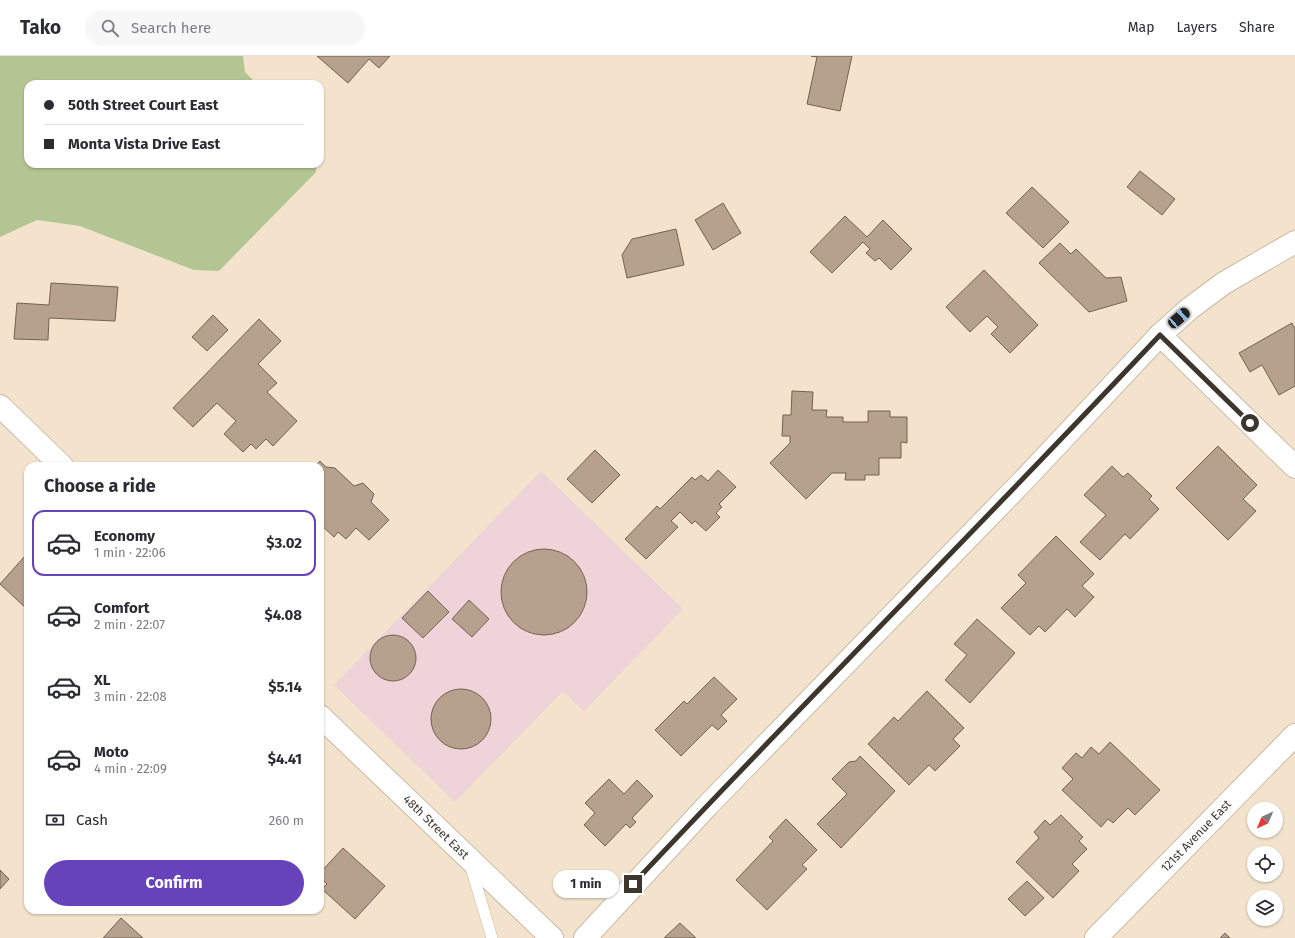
<!DOCTYPE html>
<html lang="en">
<head>
<meta charset="utf-8">
<style>
  :root { --surface:#fff; --page:#f7f7f7; --text:#2b2b33; --muted:#7c7c81; --line:#e1e1e2; --accent:#6642bb }
  body { margin:0; font-family:"Fira Sans",sans-serif; background:var(--page); color:var(--text); height:100vh; display:flex; flex-direction:column; font-size:15px; white-space:nowrap }
  * { box-sizing:border-box; margin:0 }
  p { font-size:13px; color:var(--muted) }
  .icon { flex:none; width:22px; height:22px; fill:none; stroke:currentColor; stroke-width:2; stroke-linecap:round; stroke-linejoin:round }
  .map { position:relative; flex:1; overflow:hidden }
  .drawer { position:absolute; left:24px; top:406px; width:300px; height:452px; display:flex; flex-direction:column; background:var(--surface); border-radius:12px; box-shadow:0 1px 3px #0004 }
  .drawer>* { flex:none }
  .banner { position:absolute; left:24px; top:24px; width:300px; height:88px; border-radius:12px; box-shadow:0 1px 3px #0004; display:grid; align-content:center; height:88px; padding:0 20px; background:var(--surface) }
  .needle { width:26px; rotate:224deg }
  .fabs { position:absolute; left:1247px; top:746px; display:grid; gap:8px }
  .fabs a { display:grid; place-items:center; width:36px; height:36px; border-radius:50%; background:var(--surface); box-shadow:0 1px 3px #0004; font-size:20px }
  .end { position:absolute; width:18px; height:18px; margin:-9px; border:5px solid #3c362d; background:#fff; box-shadow:0 0 0 2px #fff }
  .from { border-radius:50% }
  .bubble { position:absolute; height:28px; border-radius:14px; background:var(--surface); box-shadow:0 1px 3px #0004; font-size:13px; font-weight:700; line-height:28px; text-align:center }
  .car { position:absolute; width:12px; height:24px; margin:-12px -6px; border-radius:5px; box-shadow:0 0 3px 1px #0007; background:linear-gradient(#222 24%,#8ab4d8 0 40%,#222 0 76%,#8ab4d8 0 86%,#222 0) }
  .banner b { display:flex; align-items:center; gap:14px; height:38px; font-size:15px }
  .banner b+b { border-top:1px solid var(--line) }
  .banner i { width:10px; height:10px; background:var(--text) }
  ul { padding:0; list-style:none }
  li { display:flex; align-items:center; gap:12px; height:66px; margin:0 8px 6px; padding:0 12px; border:2px solid transparent; border-radius:12px }
  li div { flex:1 }
  li b { display:block; font-size:15px }
  li em { font-style:normal; font-weight:700 }
  li.on { border-color:var(--accent) }
  li>.icon { width:36px; height:36px; stroke-width:1.5 }
  h2 { padding:0 20px; font-size:18px; line-height:48px }
  .pay { display:flex; align-items:center; gap:10px; height:44px; padding:0 20px; font-size:15px }
  .pay p { margin-inline-start:auto }
  .cta { display:flex; gap:8px; margin-top:auto; padding:8px 20px }
  .cta a { flex:1; height:46px; border-radius:24px; background:var(--accent); color:#fff; font-size:16px; font-weight:700; line-height:46px; text-align:center }
  header { display:flex; align-items:center; gap:24px; box-sizing:border-box; height:56px; padding:0 20px; background:var(--surface); border-bottom:1px solid var(--line) }
  header strong { font-size:19px }
  nav { display:flex; gap:22px; margin-inline-start:auto; font-size:14px }
  .search { width:280px; height:36px; background:var(--page); display:flex; align-items:center; gap:10px; box-sizing:border-box; padding:0 14px; border-radius:22px; color:var(--muted); font-size:15px }
  .map>svg:first-child { display:block }
</style>
</head>
<body>
<header>
<strong>Tako</strong>
<div class="search"><svg class="icon" aria-label="search" viewBox="0 0 24 24"><circle cx="10" cy="10" r="6"/><path d="M15 15l6 6"/></svg>Search here</div>
<nav><a>Map</a><a>Layers</a><a>Share</a></nav>
</header>
<div class="map">
<svg width="1295" height="882" viewBox="0 0 1295 882">
  <rect width="100%" height="100%" fill="#f3e3cc"/>
  <polygon fill="#eed3d9" points="541,415 683,553 584,655 563,635 455,746 334,629"/>
  <polygon fill="#b3c592" points="0,0 243,0 245,16 257,28 28,28 28,108 316,108 316,116 219,215 194,214 80,170 37,164 0,181"/>
  <g fill="#b6a18f" stroke="#746151">
    <polygon points="317,0 390,0 379,12 369,3 348,27"/>
    <polygon points="811,0 852,0 840,55 807,48 817,1"/>
    <polygon points="1140,115 1175,143 1162,159 1127,131"/>
    <polygon points="1032,131 1069,166 1043,192 1006,157"/>
    <polygon points="723,147 741,177 713,194 695,164"/>
    <polygon points="845,160 867,181 883,164 912,193 891,214 879,202 875,205 866,197 870,193 863,186 832,217 810,196"/>
    <polygon points="676,173 684,209 627,222 622,199 632,183"/>
    <polygon points="1060,187 1071,198 1076,193 1106,222 1121,221 1127,245 1089,256 1039,207"/>
    <polygon points="984,214 1038,269 1010,297 991,278 998,271 987,260 970,276 946,251"/>
    <polygon points="51,227 118,231 115,265 49,262 48,284 14,283 17,247 49,249"/>
    <polygon points="213,259 228,274 207,295 192,281"/>
    <polygon points="259,263 281,285 258,308 277,327 267,336 297,365 273,390 266,383 256,393 251,388 243,396 224,378 236,365 217,347 193,371 173,352"/>
    <polygon points="1292,267 1295,273 1295,330 1279,339 1262,309 1250,316 1239,297"/>
    <polygon points="792,335 813,336 812,354 827,354 826,361 843,361 843,366 868,366 868,355 890,355 890,361 907,361 907,387 901,386 901,402 879,402 879,419 865,419 865,424 845,424 846,417 832,417 806,443 770,407 790,387 790,380 782,380 783,359 791,359"/>
    <polygon points="1218,390 1257,429 1243,443 1256,455 1228,484 1176,432"/>
    <polygon points="595,394 620,419 592,447 567,423"/>
    <polygon points="320,405 326,411 335,412 354,430 363,427 374,438 371,446 389,464 369,484 356,472 346,483 338,476 334,481 320,468 322,465 320,463 320,410 315,410"/>
    <polygon points="1112,410 1123,421 1128,417 1152,440 1149,443 1159,453 1130,483 1125,478 1100,504 1080,486 1106,459 1084,439"/>
    <polygon points="718,414 736,431 719,448 722,451 716,457 720,461 706,475 695,465 692,468 680,456 671,465 678,471 646,503 625,483 657,450 660,453 692,421 695,424 701,419 708,425"/>
    <polygon points="1056,480 1094,518 1082,530 1094,541 1075,561 1067,553 1045,576 1039,570 1030,579 1001,552 1026,527 1018,519"/>
    <circle cx="544" cy="536" r="43"/>
    <polygon points="25,500 28,502 28,554 0,528"/>
    <polygon points="428,535 449,556 423,582 402,562"/>
    <polygon points="469,544 489,563 472,581 452,563"/>
    <polygon points="977,563 1015,597 970,647 945,624 967,599 954,588"/>
    <circle cx="393" cy="602" r="23"/>
    <polygon points="714,621 737,643 721,659 727,665 718,674 712,669 681,700 655,674 684,645 687,648"/>
    <circle cx="461" cy="663" r="30"/>
    <polygon points="927,635 964,672 953,683 960,690 935,715 929,709 909,729 868,688 894,661 898,665"/>
    <polygon points="1110,686 1160,734 1135,759 1128,752 1113,767 1108,763 1101,771 1062,734 1073,723 1062,712 1076,697 1082,702 1091,691 1099,698"/>
    <polygon points="860,700 895,735 841,792 817,768 847,738 832,723 849,706 856,705"/>
    <polygon points="609,723 624,738 637,724 653,740 632,762 636,766 630,772 626,768 605,790 584,769 595,757 585,747"/>
    <polygon points="1061,759 1083,781 1079,785 1087,793 1072,808 1079,815 1053,842 1016,806 1039,782 1034,776 1045,764 1050,769"/>
    <polygon points="786,763 817,794 802,809 807,813 767,854 736,824 773,785 769,781"/>
    <polygon points="343,792 385,830 355,863 322,833 327,828 320,821 320,817"/>
    <polygon points="0,814 9,823 0,833"/>
    <polygon points="1027,825 1044,842 1025,860 1008,843"/>
    <polygon points="121,862 143,882 103,882"/>
    <polygon points="680,867 696,882 664,882"/>
    <polygon points="1225,877 1230,882 1220,882"/>
  </g>
  <g fill="none" stroke-linecap="round" stroke-linejoin="round">
    <defs>
      <polyline id="service" points="470,808 492,882"/>
      <g id="minor">
        <polyline points="1160,279 1295,411"/>
        <polyline points="585,882 707,750 1023,425 1160,279 1189,253 1224,227 1295,186"/>
        <polyline points="1096,882 1295,679"/>
      </g>
      <g id="tertiary">
        <polyline points="0,350 62,410"/>
        <polyline points="320,660 552,882"/>
      </g>
    </defs>
    <use href="#service" stroke="#cbbba6" stroke-width="12"/>
    <use href="#minor" stroke="#cbbba6" stroke-width="24"/>
    <use href="#tertiary" stroke="#cbbba6" stroke-width="24"/>
    <use href="#service" stroke="#fff" stroke-width="11"/>
    <use href="#minor" stroke="#fff" stroke-width="22"/>
    <use href="#tertiary" stroke="#fff" stroke-width="22"/>
  </g>
  <g fill="none" stroke-linecap="round" stroke-linejoin="round">
    <path stroke="#3c362d" stroke-width="5" d="M633 828C807 643 986 464 1160 279L1250 367"/>
  </g>
  <g text-anchor="middle" stroke-width="3" stroke-linejoin="round" paint-order="stroke">
    <g font-size="12" fill="#3c362d" stroke="#fff">
      <text transform="translate(436 771) rotate(44)" y="4">48th Street East</text>
      <text transform="translate(1196 780) rotate(-46)" y="4">121st Avenue East</text>
    </g>
  </g>
</svg>
<div class="fabs">
<a><svg class="needle" viewBox="-14 -14 28 28"><path d="M0-13l5 13h-10z" fill="#e53935"/><path d="M0 13l5-13h-10z" fill="#7c7c81"/></svg></a>
<a><svg class="icon" aria-label="locate" viewBox="0 0 24 24"><circle cx="12" cy="12" r="6"/><path d="M12 2v4M12 18v4M2 12h4M18 12h4"/></svg></a>
<a><svg class="icon" aria-label="layers" viewBox="0 0 24 24"><path d="M12 4l9 5-9 5-9-5zM3 14l9 5 9-5"/></svg></a>
</div>
<i class="end from" style="left:1250px;top:367px"></i>
<i class="end" style="left:633px;top:828px"></i>
<div class="bubble" style="left:553px;top:814px;width:66px">1 min</div>
<i class="car" style="left:1179px;top:262px;rotate:49deg"></i>
<div class="banner">
<b><i class="from"></i>50th Street Court East</b>
<b><i></i>Monta Vista Drive East</b>
</div>
<section class="drawer">
<h2>Choose a ride</h2>
<ul>
<li class="on"><svg class="icon" aria-label="car" viewBox="0 0 24 24"><path d="M5 17H2v-5l4-1 3-4h7l3 4 3 1v5h-3M9 17h6M6 11h13"/><circle cx="7" cy="17" r="2"/><circle cx="17" cy="17" r="2"/></svg><div><b>Economy</b><p>1 min · 22:06</p></div><em>$3.02</em></li>
<li><svg class="icon" aria-label="car" viewBox="0 0 24 24"><path d="M5 17H2v-5l4-1 3-4h7l3 4 3 1v5h-3M9 17h6M6 11h13"/><circle cx="7" cy="17" r="2"/><circle cx="17" cy="17" r="2"/></svg><div><b>Comfort</b><p>2 min · 22:07</p></div><em>$4.08</em></li>
<li><svg class="icon" aria-label="car" viewBox="0 0 24 24"><path d="M5 17H2v-5l4-1 3-4h7l3 4 3 1v5h-3M9 17h6M6 11h13"/><circle cx="7" cy="17" r="2"/><circle cx="17" cy="17" r="2"/></svg><div><b>XL</b><p>3 min · 22:08</p></div><em>$5.14</em></li>
<li><svg class="icon" aria-label="car" viewBox="0 0 24 24"><path d="M5 17H2v-5l4-1 3-4h7l3 4 3 1v5h-3M9 17h6M6 11h13"/><circle cx="7" cy="17" r="2"/><circle cx="17" cy="17" r="2"/></svg><div><b>Moto</b><p>4 min · 22:09</p></div><em>$4.41</em></li>
</ul>
<div class="pay"><svg class="icon" aria-label="cash" viewBox="0 0 24 24"><path d="M3 7h18v10H3z"/><circle cx="12" cy="12" r="2"/></svg>Cash<p>260 m</p></div>
<div class="cta"><a>Confirm</a></div>
</section>
</div>
</body>
</html>
